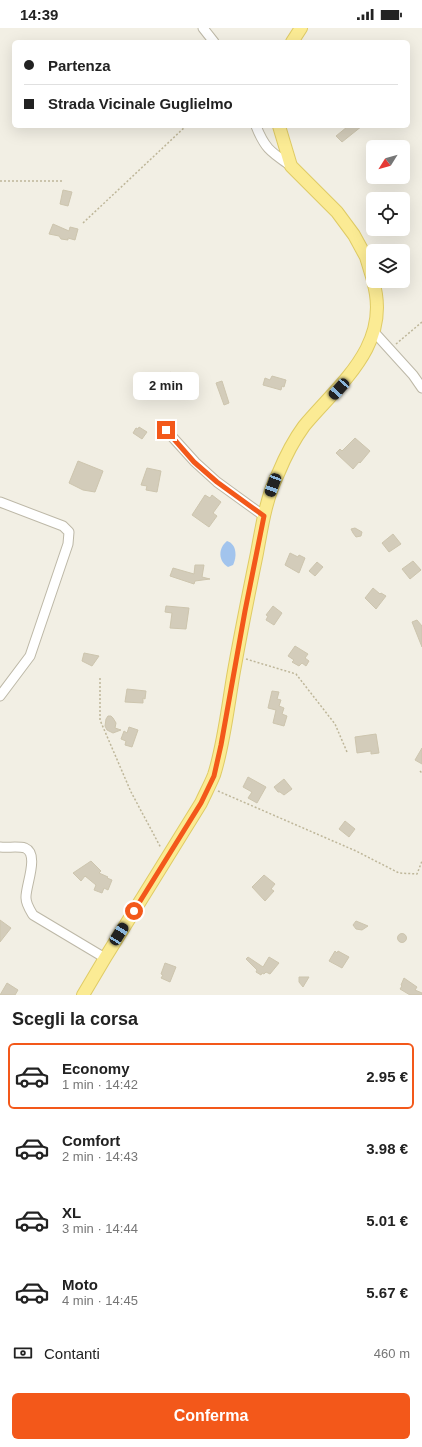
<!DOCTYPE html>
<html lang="it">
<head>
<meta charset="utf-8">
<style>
  :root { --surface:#fff; --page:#f6f6f6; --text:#222; --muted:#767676; --line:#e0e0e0; --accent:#f3581a }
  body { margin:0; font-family:Helvetica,sans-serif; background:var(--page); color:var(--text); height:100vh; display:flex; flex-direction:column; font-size:15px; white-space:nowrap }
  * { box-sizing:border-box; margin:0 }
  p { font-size:13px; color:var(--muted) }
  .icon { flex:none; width:22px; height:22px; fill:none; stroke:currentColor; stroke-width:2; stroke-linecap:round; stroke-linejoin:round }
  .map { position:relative; height:967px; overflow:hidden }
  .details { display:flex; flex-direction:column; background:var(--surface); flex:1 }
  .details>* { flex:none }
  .hud { position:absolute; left:12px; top:12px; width:398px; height:88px; border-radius:6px; box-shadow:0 4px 16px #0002; display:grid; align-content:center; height:88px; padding:0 12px; background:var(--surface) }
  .needle { width:26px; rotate:233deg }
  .buttons { position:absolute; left:366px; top:112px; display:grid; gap:8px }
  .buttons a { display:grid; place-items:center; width:44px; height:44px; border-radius:6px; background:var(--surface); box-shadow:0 4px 16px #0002; font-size:20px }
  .end { position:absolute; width:18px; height:18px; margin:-9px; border:5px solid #f3581a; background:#fff; box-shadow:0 0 0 2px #fff }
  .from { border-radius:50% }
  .bubble { position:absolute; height:28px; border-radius:6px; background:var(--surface); box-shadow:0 4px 16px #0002; font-size:13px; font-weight:700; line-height:28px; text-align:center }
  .car { position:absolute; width:12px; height:24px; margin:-12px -6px; border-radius:5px; box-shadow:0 0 3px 1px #0007; background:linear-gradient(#222 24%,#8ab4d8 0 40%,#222 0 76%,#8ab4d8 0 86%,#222 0) }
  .hud b { display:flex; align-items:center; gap:14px; height:38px; font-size:15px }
  .hud b+b { border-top:1px solid var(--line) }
  .hud i { width:10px; height:10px; background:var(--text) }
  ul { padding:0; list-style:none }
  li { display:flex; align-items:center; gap:12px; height:66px; margin:0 8px 6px; padding:0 4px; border:2px solid transparent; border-radius:6px }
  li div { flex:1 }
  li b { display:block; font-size:15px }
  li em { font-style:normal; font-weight:700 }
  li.on { border-color:var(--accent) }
  li>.icon { width:36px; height:36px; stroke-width:1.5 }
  h2 { padding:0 12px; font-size:18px; line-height:48px }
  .pay { display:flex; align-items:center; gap:10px; height:44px; padding:0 12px; font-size:15px }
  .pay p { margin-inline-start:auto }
  .cta { display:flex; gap:8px; margin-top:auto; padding:8px 12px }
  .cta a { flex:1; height:46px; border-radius:6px; background:var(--accent); color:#fff; font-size:16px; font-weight:700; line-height:46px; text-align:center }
  .status { display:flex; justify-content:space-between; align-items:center; height:28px; padding:0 20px; background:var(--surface); direction:ltr }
  .status svg { height:11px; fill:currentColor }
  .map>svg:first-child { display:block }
</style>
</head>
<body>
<div class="status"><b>14:39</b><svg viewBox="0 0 49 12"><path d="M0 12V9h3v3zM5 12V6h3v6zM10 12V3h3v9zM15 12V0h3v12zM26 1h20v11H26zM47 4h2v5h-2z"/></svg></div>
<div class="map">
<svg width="422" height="967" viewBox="0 0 422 967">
  <rect width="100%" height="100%" fill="#f2efe4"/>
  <path fill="#a2c4ed" d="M227 513C237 516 237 529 233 537L228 539C218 533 218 520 227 513Z"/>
  <g fill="#d3ccba" stroke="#cdc5ae">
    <polygon points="346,98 362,98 342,114 336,108 347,99"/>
    <polygon points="63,162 72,164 68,178 60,176"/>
    <polygon points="53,196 69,203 70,199 78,201 75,212 68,210 68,212 61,211 59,208 49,206"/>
    <polygon points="171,344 182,363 175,366 166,348"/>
    <polygon points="272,348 286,352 284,359 282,358 281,362 263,357 265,350 270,352"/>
    <polygon points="222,353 229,375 224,377 216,355"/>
    <polygon points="139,399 147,404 142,411 133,405 136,400 138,401"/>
    <polygon points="355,410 370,423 360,435 359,434 353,441 336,425 340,421 342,423"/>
    <polygon points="78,433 103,443 95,464 83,462 69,455"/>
    <polygon points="147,440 161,443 157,464 146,462 147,458 141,457"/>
    <polygon points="205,467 210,470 212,467 221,474 213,485 217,488 209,499 192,487"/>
    <polygon points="355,500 362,504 361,508 356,509 353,505 351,501"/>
    <polygon points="393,506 401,516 389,524 382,515"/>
    <polygon points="290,525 298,529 299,527 305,530 299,545 285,537"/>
    <polygon points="413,533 421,542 410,551 402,541"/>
    <polygon points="317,534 323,539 315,548 309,543"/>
    <polygon points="195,537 204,537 202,549 210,551 195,553 194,556 170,548 173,540 194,546"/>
    <polygon points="373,560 380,566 381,565 386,568 376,581 365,570"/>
    <polygon points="166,578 189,580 186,601 170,600 172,585 165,584"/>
    <polygon points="273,578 282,585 274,597 266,592 268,588 266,587"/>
    <polygon points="417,592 422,598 422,619 412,594"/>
    <polygon points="295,618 308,626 305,630 309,633 306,638 302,635 299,638 292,634 294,632 288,628"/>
    <polygon points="84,625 99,628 92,638 82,633"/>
    <polygon points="127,661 146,663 145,671 143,670 143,675 125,674"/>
    <polygon points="272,663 279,664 277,671 281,672 279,678 284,680 282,686 287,688 284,698 273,695 276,682 268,680"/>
    <polygon points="108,688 111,688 113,690 116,695 115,700 121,702 113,705 107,702 105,698 106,691"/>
    <polygon points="129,699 138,702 132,719 125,717 126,713 121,711 124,703 127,705"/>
    <polygon points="376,706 379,725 371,726 371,723 357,725 355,709"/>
    <polygon points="422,720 422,736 415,732"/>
    <polygon points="248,749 266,759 257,775 248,770 252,764 243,759"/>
    <polygon points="284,751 292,761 284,767 280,764 278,764 274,759"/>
    <polygon points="345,793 355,801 349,809 339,801"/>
    <polygon points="91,833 101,843 99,845 108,849 107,850 112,852 108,862 104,860 102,865 94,862 96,857 85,848 81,853 73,845"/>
    <polygon points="264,847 275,856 271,861 274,863 265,873 252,859"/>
    <polygon points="0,892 11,900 0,914"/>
    <polygon points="356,893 368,898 362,902 356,901 353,897"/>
    <circle cx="402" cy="910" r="4.5"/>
    <polygon points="335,923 337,925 338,923 349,929 342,940 329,933"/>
    <polygon points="248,929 263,939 269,929 279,935 270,946 266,944 264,946 262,945 261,947 256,944 257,942 246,931"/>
    <polygon points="165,935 176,939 170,954 161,950 163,947 161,946"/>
    <polygon points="299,949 309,949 303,959 299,954"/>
    <polygon points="404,950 417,959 415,962 422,965 422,967 410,967 400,961 402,958 401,957"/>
    <polygon points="7,955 18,962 15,967 0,967"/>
  </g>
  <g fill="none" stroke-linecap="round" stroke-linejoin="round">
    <defs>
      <g id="minor">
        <polyline points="203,0 214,14"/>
        <path d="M256 98C265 121 271 124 291 138"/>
        <polyline points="374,304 413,347 422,360"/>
        <polyline points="166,402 195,434 217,454 264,488"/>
        <polyline points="0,474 63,498 69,504 68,516 30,628 0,668"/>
        <path d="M0 819C7 820 18 818 25 820 40 826 25 859 26 870 26 876 30 882 33 887L105 930"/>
      </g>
      <g id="major">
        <polyline points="292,14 301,0"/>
        <polyline points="279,98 291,138 337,184 354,207 366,229 373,252"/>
        <path d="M83 967 105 930 201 775C205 766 210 757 214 747 224 716 228 677 234 643 241 604 249 564 257 525 262 498 266 470 278 446 285 429 293 413 304 398 340 355 392 317 373 253"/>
      </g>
    </defs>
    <use href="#minor" stroke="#bdb8a7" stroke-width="11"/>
    <use href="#major" stroke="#dfcb65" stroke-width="14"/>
    <g stroke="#beb699" stroke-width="1.5" stroke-dasharray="2 2" stroke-linecap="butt">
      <polyline points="0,153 64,153"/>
      <polyline points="83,195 186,98"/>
      <polyline points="396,316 422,294"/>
      <polyline points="246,631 296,646 335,696 347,724"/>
      <polyline points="100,650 100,692 131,764 161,820"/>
      <polyline points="420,743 422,745"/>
      <polyline points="218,763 356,823 399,845 417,846 422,833"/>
    </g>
    <use href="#minor" stroke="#fff" stroke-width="9"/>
    <use href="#major" stroke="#fbeb94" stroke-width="12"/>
  </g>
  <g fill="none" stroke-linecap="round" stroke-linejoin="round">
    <polyline stroke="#f3581a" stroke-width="5" points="134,883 201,775 214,748 221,717 245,583 264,488 217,454 194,434 166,402"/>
  </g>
</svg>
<div class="buttons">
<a><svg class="needle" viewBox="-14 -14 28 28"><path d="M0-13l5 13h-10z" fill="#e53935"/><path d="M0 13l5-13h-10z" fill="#767676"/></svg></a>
<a><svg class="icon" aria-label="locate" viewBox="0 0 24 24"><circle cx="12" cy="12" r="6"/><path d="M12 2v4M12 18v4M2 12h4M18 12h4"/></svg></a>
<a><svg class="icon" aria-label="layers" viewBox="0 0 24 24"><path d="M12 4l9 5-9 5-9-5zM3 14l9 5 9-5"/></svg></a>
</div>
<i class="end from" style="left:134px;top:883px"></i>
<i class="end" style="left:166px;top:402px"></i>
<div class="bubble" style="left:133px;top:344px;width:66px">2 min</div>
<i class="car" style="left:339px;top:361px;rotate:222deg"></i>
<i class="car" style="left:273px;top:457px;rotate:200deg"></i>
<i class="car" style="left:119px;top:906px;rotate:32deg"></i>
<div class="hud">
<b><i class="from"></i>Partenza</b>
<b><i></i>Strada Vicinale Guglielmo</b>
</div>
</div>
<section class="details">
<h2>Scegli la corsa</h2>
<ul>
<li class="on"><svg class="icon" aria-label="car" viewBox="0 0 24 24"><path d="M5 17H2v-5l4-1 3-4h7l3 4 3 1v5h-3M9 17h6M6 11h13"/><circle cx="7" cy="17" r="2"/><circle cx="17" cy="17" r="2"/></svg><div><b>Economy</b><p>1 min · 14:42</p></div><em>2.95 €</em></li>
<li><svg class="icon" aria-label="car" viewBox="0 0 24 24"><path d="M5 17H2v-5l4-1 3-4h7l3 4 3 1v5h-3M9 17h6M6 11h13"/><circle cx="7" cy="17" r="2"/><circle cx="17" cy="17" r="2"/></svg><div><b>Comfort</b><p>2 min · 14:43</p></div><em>3.98 €</em></li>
<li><svg class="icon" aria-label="car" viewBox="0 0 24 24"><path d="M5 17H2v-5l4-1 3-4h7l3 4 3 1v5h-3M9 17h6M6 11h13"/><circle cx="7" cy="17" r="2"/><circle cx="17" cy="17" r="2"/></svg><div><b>XL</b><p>3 min · 14:44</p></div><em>5.01 €</em></li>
<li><svg class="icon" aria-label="car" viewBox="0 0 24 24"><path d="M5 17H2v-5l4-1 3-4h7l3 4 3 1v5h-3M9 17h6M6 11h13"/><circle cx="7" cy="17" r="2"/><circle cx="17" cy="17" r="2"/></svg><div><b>Moto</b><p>4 min · 14:45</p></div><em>5.67 €</em></li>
</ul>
<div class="pay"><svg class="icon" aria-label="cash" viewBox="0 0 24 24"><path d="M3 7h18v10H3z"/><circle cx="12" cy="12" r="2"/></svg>Contanti<p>460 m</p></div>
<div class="cta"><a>Conferma</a></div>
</section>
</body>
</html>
